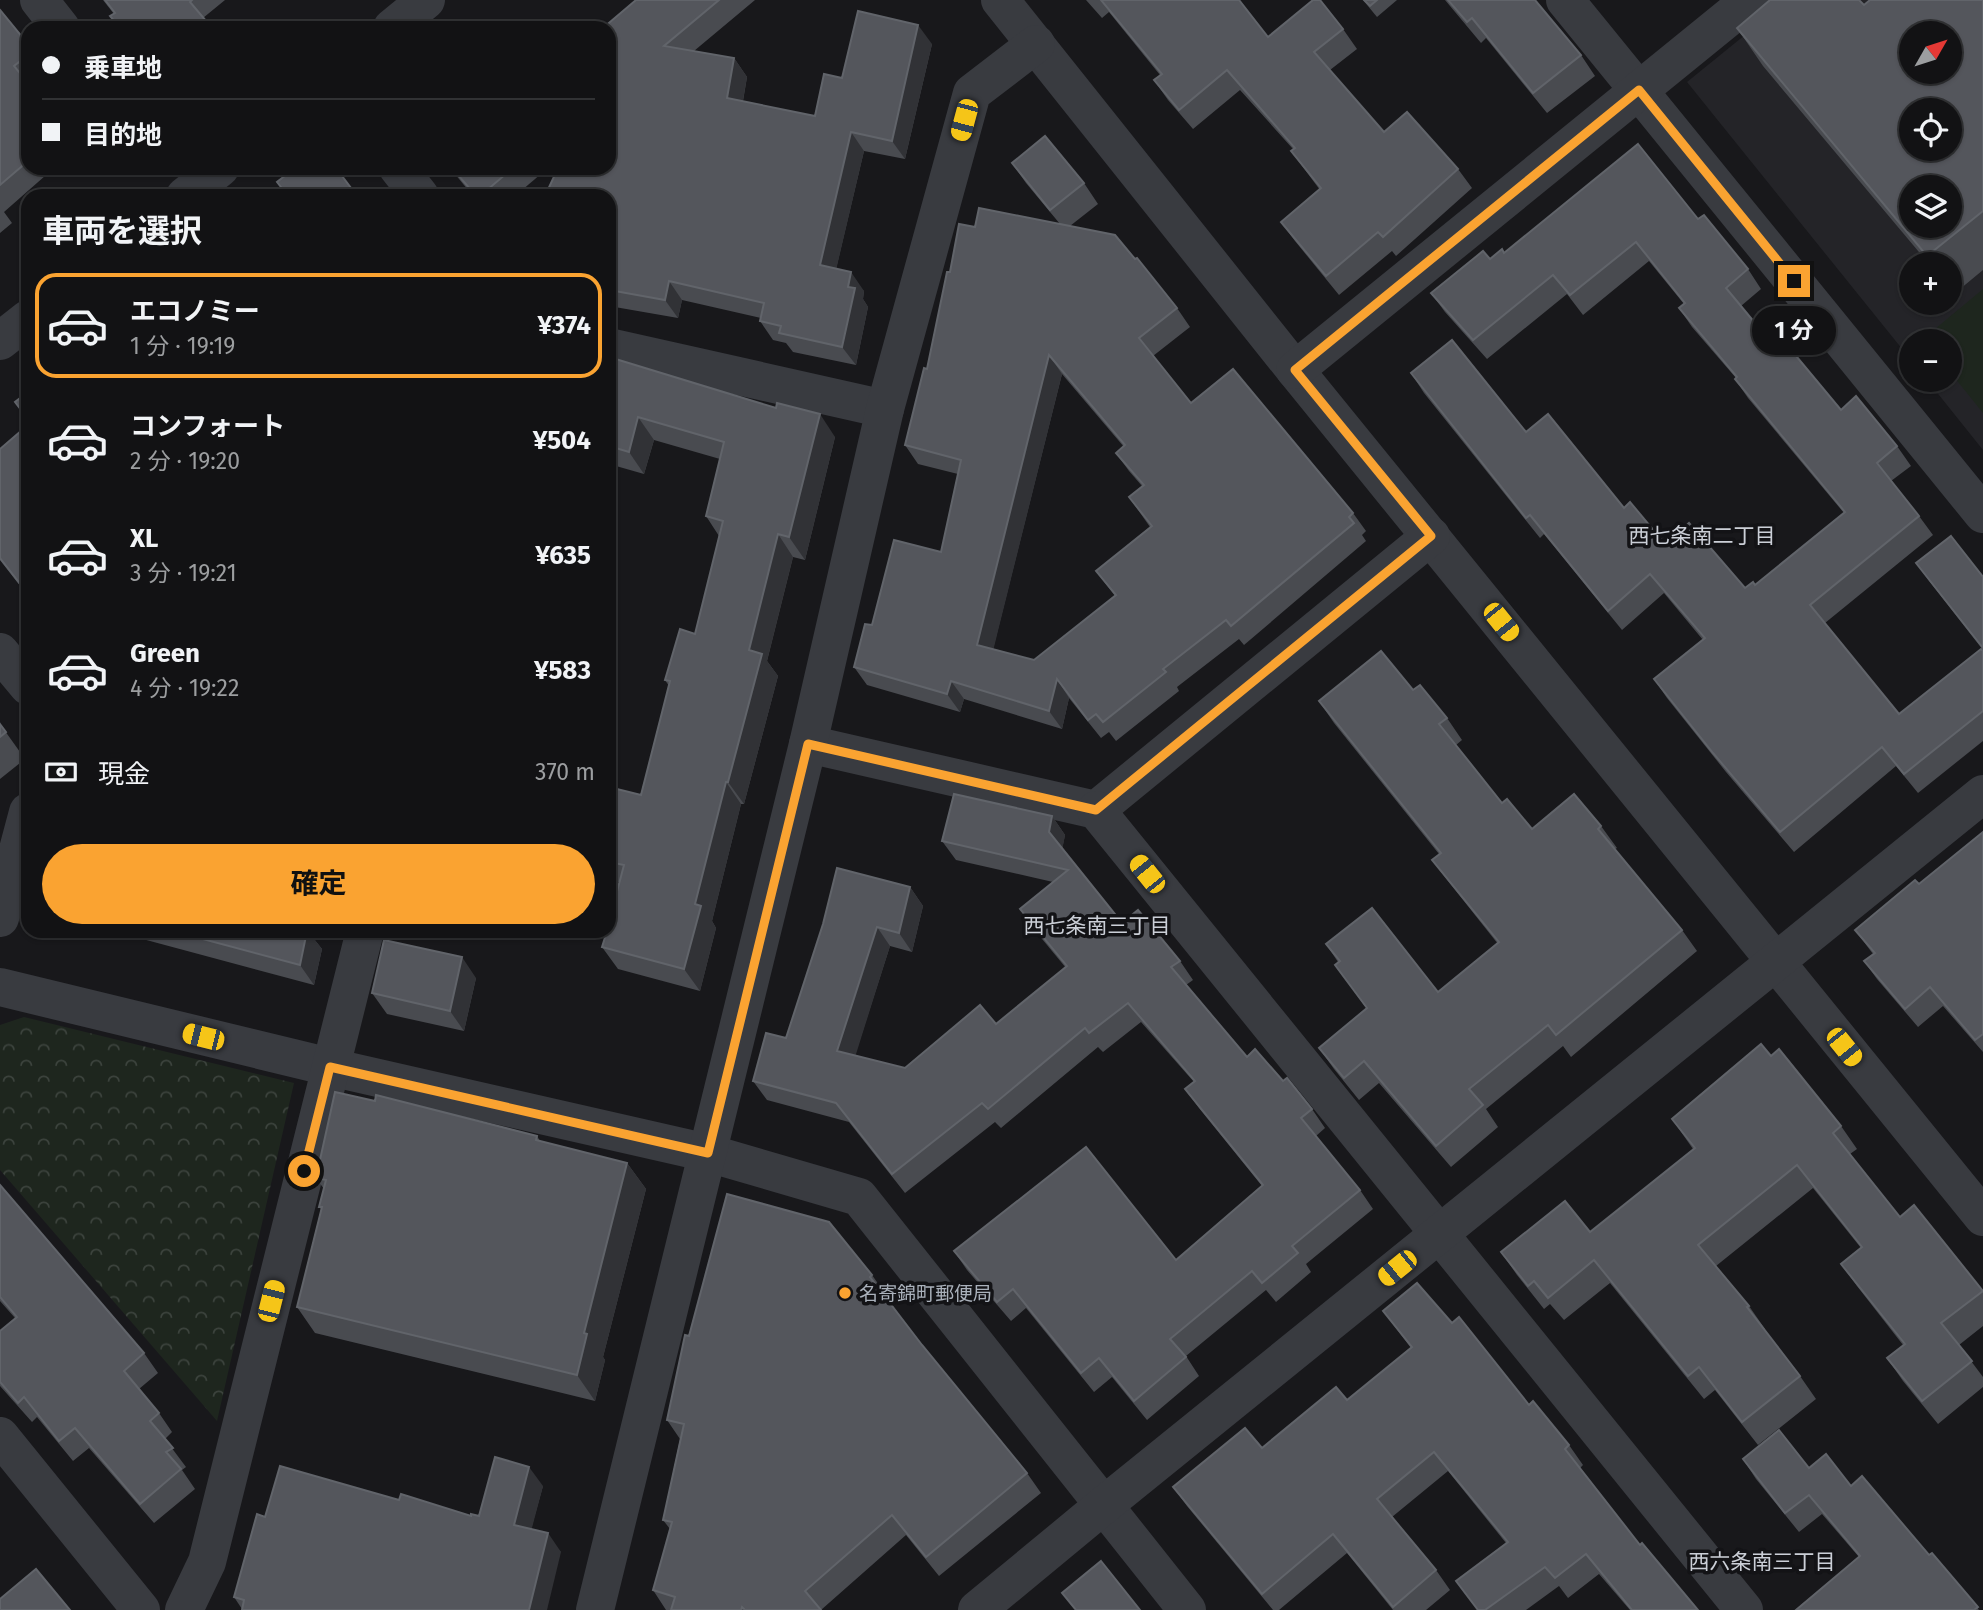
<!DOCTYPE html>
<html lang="ja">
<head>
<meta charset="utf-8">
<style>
  :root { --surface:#121214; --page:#1b1b1d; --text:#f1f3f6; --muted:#9c9ea0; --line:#313234; --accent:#faa331 }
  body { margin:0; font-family:"Fira Sans","Noto Sans JP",sans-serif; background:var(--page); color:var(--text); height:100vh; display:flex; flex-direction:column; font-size:26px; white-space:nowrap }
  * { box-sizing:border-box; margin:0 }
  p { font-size:23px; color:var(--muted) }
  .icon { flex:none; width:38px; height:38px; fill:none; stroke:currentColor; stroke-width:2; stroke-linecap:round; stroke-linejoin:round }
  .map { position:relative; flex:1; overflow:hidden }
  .drawer { position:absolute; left:21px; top:189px; width:595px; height:749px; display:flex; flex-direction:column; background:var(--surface); border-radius:21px; box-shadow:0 2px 5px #0004,0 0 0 2px var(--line) }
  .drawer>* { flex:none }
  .guide { position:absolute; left:21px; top:21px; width:595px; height:154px; border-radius:21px; box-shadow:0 2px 5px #0004,0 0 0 2px var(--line); display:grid; align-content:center; height:154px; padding:0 21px; background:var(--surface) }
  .needle { width:46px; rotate:51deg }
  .tools { position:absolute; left:1899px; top:21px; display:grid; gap:14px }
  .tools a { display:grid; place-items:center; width:63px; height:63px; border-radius:50%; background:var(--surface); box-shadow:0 2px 5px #0004,0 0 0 2px var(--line); font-size:35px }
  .end { position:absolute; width:32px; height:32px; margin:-16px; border:9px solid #faa331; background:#111; box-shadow:0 0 0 4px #111 }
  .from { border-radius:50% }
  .bubble { position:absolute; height:49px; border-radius:24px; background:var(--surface); box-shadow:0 2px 5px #0004,0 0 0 2px var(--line); font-size:23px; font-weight:700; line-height:49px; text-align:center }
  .car { position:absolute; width:21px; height:42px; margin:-21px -10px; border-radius:9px; box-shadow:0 0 5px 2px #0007; background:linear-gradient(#f5c518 24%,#345 0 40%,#f5c518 0 76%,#345 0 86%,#f5c518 0) }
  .guide b { display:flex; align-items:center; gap:24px; height:66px; font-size:26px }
  .guide b+b { border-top:2px solid var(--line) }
  .guide i { width:18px; height:18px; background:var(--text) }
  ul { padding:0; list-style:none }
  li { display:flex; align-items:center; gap:21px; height:105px; margin:0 14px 10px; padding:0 7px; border:4px solid transparent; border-radius:21px }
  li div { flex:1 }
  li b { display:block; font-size:26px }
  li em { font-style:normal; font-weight:700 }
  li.selected { border-color:var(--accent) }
  li>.icon { width:63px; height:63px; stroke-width:1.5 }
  h2 { padding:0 21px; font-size:32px; line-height:84px }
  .pay { display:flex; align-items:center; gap:18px; height:77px; padding:0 21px; font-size:26px }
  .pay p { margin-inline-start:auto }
  .button { display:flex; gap:14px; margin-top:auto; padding:14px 21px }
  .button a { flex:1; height:80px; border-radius:42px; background:var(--accent); color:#111; font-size:28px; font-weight:700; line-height:80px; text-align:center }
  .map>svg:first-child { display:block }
</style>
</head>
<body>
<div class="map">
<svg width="1983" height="1610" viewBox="0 0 1983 1610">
  <defs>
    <pattern id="forest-crowns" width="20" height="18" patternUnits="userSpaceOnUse" patternTransform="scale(1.75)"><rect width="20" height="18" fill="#1e261e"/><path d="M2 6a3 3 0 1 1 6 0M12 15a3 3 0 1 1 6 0" fill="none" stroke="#3c433d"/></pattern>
  </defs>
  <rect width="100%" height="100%" fill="#18181b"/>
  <path fill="#242428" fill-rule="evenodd" d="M1788 0H1983V450L1927 380H1950V341H1911V360L1687 82ZM1911 33H1950V72H1911ZM1911 110H1950V149H1911ZM1911 187H1950V226H1911ZM1911 264H1950V303H1911Z"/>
  <polygon fill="url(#forest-crowns)" points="24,1017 294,1083 217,1421 0,1170 0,1025"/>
  <polygon fill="#1e261e" points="1983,289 1983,413 1950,372 1950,341 1925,341 1923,339"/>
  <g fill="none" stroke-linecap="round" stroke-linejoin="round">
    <g stroke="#393b40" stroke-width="38">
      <polyline points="39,0 61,28"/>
      <polyline points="1000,0 1295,370 1983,1217"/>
      <polyline points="1565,0 1983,514"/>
      <polyline points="392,28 426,0"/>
      <polyline points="398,168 420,196"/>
      <polyline points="185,196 220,168"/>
      <polyline points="0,341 28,319"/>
      <polyline points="609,347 885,409"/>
      <polyline points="1295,370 1750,0"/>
      <polyline points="0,652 28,686"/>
      <polyline points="808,744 1096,810 1431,536"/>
      <polyline points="1096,810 1744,1610"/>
      <polyline points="0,918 28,812"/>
      <polyline points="0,987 330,1067 708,1153 859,1197 1187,1610"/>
      <polyline points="0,1436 141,1610"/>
      <polyline points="184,1610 207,1562 365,931"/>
      <polyline points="595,1610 808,744 885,409 972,93 1036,44"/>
      <polyline points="977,1610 1104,1505 1983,794"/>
    </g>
  </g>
  <g fill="#494b50" fill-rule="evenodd">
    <polygon points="103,0 225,0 203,18 212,28 119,28 110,16 114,14"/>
    <polygon points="636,0 755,0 694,51 734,58 747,77 743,101 815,116 842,78 932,44 905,159 864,151 836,269 864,291 863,299 868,307 856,365 793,352 786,343 773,340 760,321 761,318 682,300 678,318 609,306 609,168"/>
    <polygon points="1086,0 1239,0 1268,37 1343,29 1357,49 1330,70 1384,132 1458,169 1472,188 1396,256 1392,251 1339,295 1295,241 1281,222 1320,190 1291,151 1293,149 1240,90 1193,129 1168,100 1154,80 1160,75 1109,12 1102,18"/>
    <polygon points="1363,0 1397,0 1377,17"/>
    <polygon points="1445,0 1535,0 1581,55 1595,76 1547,113 1486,38 1481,43"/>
    <polygon points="1983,0 1983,270 1954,294 1950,289 1950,264 1929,264 1763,66 1737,28 1864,5"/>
    <polygon points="0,10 28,44 28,168 54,168 4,212 12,223 0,233"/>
    <path d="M1012 163 1084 183 1098 204 1070 226 1177 308 1190 327 1153 356 1191 403 1353 513 1366 531 1362 535 1366 541 1244 645 1239 639 1177 687 1179 691 1116 741 1109 732 1101 738 1069 698 1062 729 964 699 960 712 867 685 854 667 872 625 941 552 958 474 918 464 905 445 927 369 950 272 975 227 1060 224 1026 183ZM1062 374 1124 447 1116 453 1129 471 1142 486 1129 497 1150 527 1096 571 1115 596 1034 660 993 649Z"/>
    <polygon points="450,168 548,168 515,196 473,196"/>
    <polygon points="1698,219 1748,269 1761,289 1741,306 1774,346 1841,410 1897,446 1911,466 1891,481 1919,516 1933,535 1825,623 1899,714 1983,651 1983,741 1918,793 1896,766 1794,852 1726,772 1667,698 1654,679 1703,640 1664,593 1622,630 1544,534 1540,538 1424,393 1411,373 1526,432 1624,508 1665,544 1745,588 1755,585 1844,513 1748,398 1735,379 1736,378 1692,327 1679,308 1684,304 1649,261 1583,315 1567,294 1487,359 1445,312 1431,293 1490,259 1504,253"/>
    <polygon points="609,357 835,437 805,560 793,557 767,661 778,676 744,804 741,804 712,921 716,928 700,991 618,969 602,947 619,882 609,880 609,787 641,795 669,686 665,680 695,634 719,536 706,516 720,459 654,440 644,474 609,464"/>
    <polygon points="28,425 28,596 0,560 0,449"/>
    <polygon points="1916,563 1983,577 1983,650 1930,582"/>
    <polygon points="1413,690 1447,718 1462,740 1456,745 1502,803 1532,829 1601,826 1617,848 1615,849 1682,930 1697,951 1571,1057 1563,1046 1486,1109 1498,1127 1451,1167 1379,1083 1359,1100 1334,1069 1319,1048 1367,1009 1335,965 1338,962 1326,944 1438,992 1498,944 1448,881 1432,860 1439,854 1334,723 1319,701"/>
    <polygon points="0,724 25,759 0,779"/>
    <polygon points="1052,816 1065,835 1062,849 1122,923 1180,961 1193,980 1186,985 1247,1057 1283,1081 1312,1109 1325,1128 1316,1136 1360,1190 1373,1209 1306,1264 1311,1272 1276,1302 1266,1290 1186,1356 1199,1376 1147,1420 1112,1377 1094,1392 1026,1308 1011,1321 967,1270 954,1251 1176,1260 1262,1186 1199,1108 1185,1089 1194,1082 1141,1022 1103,1052 1098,1047 1001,1128 995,1122 905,1193 849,1122 767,1100 753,1081 910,887 923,906 912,952 890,946 855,1055 905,1068 996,1024 1066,968 1033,928 1020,909 1053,882 956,860 942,841"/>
    <polygon points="1983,832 1983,1052 1943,1006 1918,1027 1877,979 1864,961 1873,954 1855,930 1919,884"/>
    <polygon points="122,931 316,931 314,939 322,949 314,985 124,934"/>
    <polygon points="476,978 464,1031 387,1014 372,993"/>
    <polygon points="1771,1056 1841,1126 1857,1149 1850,1154 1900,1217 1983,1291 1983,1326 1959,1345 1983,1377 1983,1387 1938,1424 1903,1381 1887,1358 1903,1345 1857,1286 1841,1264 1861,1248 1813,1188 1716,1266 1749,1306 1765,1329 1764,1329 1800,1376 1816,1399 1758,1445 1715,1390 1704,1399 1610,1283 1564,1320 1550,1304 1544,1309 1517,1275 1501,1252 1590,1232 1693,1149 1672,1119"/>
    <polygon points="375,1101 537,1136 540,1141 627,1163 646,1189 603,1357 605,1360 595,1401 315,1333 297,1307 321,1209 319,1207 324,1189 316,1178"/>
    <polygon points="0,1185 144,1353 158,1373 139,1389 159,1413 172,1432 165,1439 186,1467 182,1470 195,1489 154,1523 89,1448 73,1461 37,1417 32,1422 0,1386 0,1331 15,1318 0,1301"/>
    <polygon points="872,1275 886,1295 884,1296 922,1345 1027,1473 1041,1493 939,1576 906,1535 821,1610 666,1610 653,1590 670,1529 663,1520 680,1439 667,1420 689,1336"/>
    <polygon points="1383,1311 1452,1323 1529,1405 1569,1445 1583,1465 1580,1468 1640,1545 1698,1610 1630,1610 1599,1574 1568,1598 1559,1586 1526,1610 1477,1610 1506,1543 1448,1471 1392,1517 1436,1570 1450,1590 1426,1610 1393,1610 1347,1553 1279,1610 1273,1610 1187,1506 1173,1487 1262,1448 1347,1400 1411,1348"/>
    <polygon points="1743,1459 1809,1468 1851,1486 1929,1555 1932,1553 1979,1610 1795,1610 1859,1557 1822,1514 1799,1532 1756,1479"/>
    <polygon points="543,1486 531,1529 561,1552 242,1609 234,1597 265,1517 479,1516"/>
  </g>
  <g fill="#313236">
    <polygon points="918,25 932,44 905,159 892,141"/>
    <polygon points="734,58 747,77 740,117 727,98"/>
    <polygon points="851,132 864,151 833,283 820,265"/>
    <polygon points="851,272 864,291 863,299 868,307 856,365 842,347 848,287"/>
    <polygon points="669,281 682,300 678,318 665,300"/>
    <polygon points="1049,355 1062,374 990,663 977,645"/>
    <polygon points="820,414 835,437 805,560 789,537"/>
    <polygon points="638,417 654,440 644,474 629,452"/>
    <polygon points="778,534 793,557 767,661 778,676 744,804 728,782 749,650"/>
    <polygon points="1057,679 1069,698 1062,729 1049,711"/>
    <polygon points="951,681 964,699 960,712 947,694"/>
    <polygon points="726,782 741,804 712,921 716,928 700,991 684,969 695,904"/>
    <polygon points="1052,816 1065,835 1062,851 1049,832"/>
    <polygon points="910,887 923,906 912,952 899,933"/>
    <polygon points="877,927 890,946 851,1070 837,1051"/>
    <polygon points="301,931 316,931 314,939 322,949 314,985 300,965"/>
    <polygon points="462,957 476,978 464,1031 450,1011"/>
    <polygon points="627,1163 646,1189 603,1357 605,1360 595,1401 577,1375 584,1333"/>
    <polygon points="529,1467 543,1486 528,1543 514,1525"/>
    <polygon points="548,1533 561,1552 547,1610 529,1610"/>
  </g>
  <g fill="#54565c" stroke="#61646a" stroke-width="2" fill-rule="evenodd">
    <polygon points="105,0 192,0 190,2 212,28 120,28 110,16 115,13"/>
    <polygon points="636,0 719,0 664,46 734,58 727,98 815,116 824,74 842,78 858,11 918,25 892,141 851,132 820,265 851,272 848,287 855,288 842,347 779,333 781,326 760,321 764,303 669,281 665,300 609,290 609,196 545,196 558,168 609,168 609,28 603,28"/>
    <polygon points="1101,0 1239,0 1268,37 1313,0 1320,0 1343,29 1314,52 1384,132 1407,112 1458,169 1383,237 1378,232 1326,276 1281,222 1321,188 1291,151 1295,148 1227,70 1179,110 1154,80 1162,74"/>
    <polygon points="1364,0 1377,0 1370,6"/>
    <polygon points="1448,0 1535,0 1581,55 1533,93 1472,18 1467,22"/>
    <path d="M1770 0H1859L1864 5 1870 0H1983V211L1927 256 1737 28ZM1911 33H1950V72H1911ZM1911 110H1950V149H1911ZM1911 187H1950V226H1911Z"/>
    <polygon points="0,10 28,44 28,55 14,66 28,83 28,161 0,185"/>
    <polygon points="1045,136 1084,183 1050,210 1012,163"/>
    <polygon points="1638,144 1698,219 1704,215 1748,269 1726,288 1774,346 1782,339 1841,410 1856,396 1897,446 1877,463 1919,516 1810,605 1899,714 1981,649 1983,651 1983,711 1904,774 1882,747 1780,832 1713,753 1654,679 1705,638 1650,574 1608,611 1530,515 1526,518 1411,373 1452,340 1526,432 1548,414 1624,508 1630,502 1665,544 1689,523 1745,588 1753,582 1755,585 1845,512 1735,379 1737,377 1679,308 1685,303 1636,242 1570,295 1553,275 1473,340 1431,293 1483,251 1490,259 1502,249 1504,253"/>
    <polygon points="295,168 336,168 357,196 288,196 277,182"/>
    <polygon points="452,168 513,168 480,196 476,196"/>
    <path d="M979 208 1115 235 1135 259 1137 258 1177 308 1139 338 1191 403 1233 369 1353 513 1349 517 1354 523 1231 626 1226 620 1163 669 1166 672 1103 722 1096 714 1088 720 1057 679 1049 711 951 681 947 694 854 667 865 624 872 625 894 540 941 552 961 460 905 445 924 368 927 369 947 272H950L959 224 975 227ZM1049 355 1125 445 1116 453 1144 485 1129 497 1152 526 1096 571 1116 595 1034 660 977 645Z"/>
    <polygon points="609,357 776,408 777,403 820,414 789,537 778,534 749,650 762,654 728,782 726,782 695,904 701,906 684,969 602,947 607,931 609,931 609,922 624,865 609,862 609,787 641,795 670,681 665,680 680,629 695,634 723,521 706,516 724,442 638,417 629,452 609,446"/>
    <polygon points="28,392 28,419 15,402"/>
    <polygon points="28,425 28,594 0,558 0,449"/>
    <polygon points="1951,536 1983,577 1983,648 1916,563"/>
    <polygon points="1381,651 1413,690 1420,685 1447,718 1439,724 1502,803 1507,799 1532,829 1574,794 1601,826 1598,829 1682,930 1556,1035 1548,1025 1469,1089 1483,1105 1436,1146 1364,1061 1344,1078 1319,1048 1367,1008 1335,965 1340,961 1326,944 1372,908 1438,992 1499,942 1432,860 1441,853 1319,701"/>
    <polygon points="0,724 6,732 0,737"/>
    <polygon points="954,794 1052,816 1049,832 1122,923 1138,910 1180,961 1171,967 1247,1057 1255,1049 1283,1081 1287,1078 1312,1109 1301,1118 1360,1190 1292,1246 1298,1253 1262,1283 1252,1271 1170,1339 1186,1357 1134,1401 1099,1358 1081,1373 1013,1289 997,1302 954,1251 1086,1147 1176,1260 1263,1185 1185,1089 1195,1081 1128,1003 1089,1033 1085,1028 988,1109 982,1103 892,1174 836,1103 753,1081 766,1033 786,1038 823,924 837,868 910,887 899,933 877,927 837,1051 905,1068 980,1005 996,1024 1067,966 1020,909 1068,870 942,841"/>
    <polygon points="1983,832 1983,1034 1975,1040 1930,987 1905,1009 1864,961 1875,953 1855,930 1915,880 1919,884"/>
    <polygon points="173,931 307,931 300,965"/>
    <polygon points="384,940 462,957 450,1011 372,993"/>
    <polygon points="1761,1044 1771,1056 1779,1049 1841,1126 1833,1133 1900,1217 1914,1205 1983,1291 1941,1323 1972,1361 1922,1401 1887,1358 1905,1344 1841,1264 1862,1247 1797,1165 1698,1245 1749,1306 1747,1307 1800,1376 1742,1422 1699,1367 1688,1376 1594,1260 1548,1298 1534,1281 1528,1286 1501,1252 1565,1201 1590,1232 1695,1148 1672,1119"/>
    <polygon points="335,1092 375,1101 376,1095 537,1136 536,1140 627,1163 584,1333 587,1334 577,1375 297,1307 322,1207 319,1207 326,1180 316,1178"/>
    <polygon points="0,1185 144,1353 124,1371 159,1413 150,1421 173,1448 166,1452 181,1469 140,1504 75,1428 59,1441 24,1397 18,1403 0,1382 0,1331 17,1317 0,1297"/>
    <polygon points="727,1194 829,1222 872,1275 870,1277 922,1345 1027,1473 926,1557 892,1515 805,1591 821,1610 745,1610 742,1607 741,1610 671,1610 675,1597 653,1590 672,1522 663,1520 684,1424 667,1420 685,1335 689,1336"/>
    <polygon points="1417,1283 1452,1323 1459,1317 1529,1405 1533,1401 1569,1445 1565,1449 1640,1545 1642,1543 1698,1610 1632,1610 1586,1554 1555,1578 1545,1567 1485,1610 1478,1610 1456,1581 1508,1542 1434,1452 1377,1499 1436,1570 1393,1607 1333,1534 1262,1594 1173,1487 1245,1428 1262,1448 1336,1387 1347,1400 1412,1347 1383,1311"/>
    <polygon points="1779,1430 1809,1468 1826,1454 1851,1486 1862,1476 1929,1555 1932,1553 1978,1607 1974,1610 1796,1610 1860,1556 1809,1495 1785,1513 1743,1459"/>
    <polygon points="495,1457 529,1467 514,1525 548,1533 529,1610 242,1610 244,1600 234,1597 257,1514 265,1517 280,1466 399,1500 401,1494 471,1516 471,1514 479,1516"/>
    <polygon points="1101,1561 1140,1610 1076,1610 1062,1593"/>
    <polygon points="36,1569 70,1610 0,1610 0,1599"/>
  </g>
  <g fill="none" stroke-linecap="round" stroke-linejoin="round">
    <polyline stroke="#faa331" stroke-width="9" points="304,1171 330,1067 708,1153 808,744 1096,810 1431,536 1295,370 1639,90 1794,281"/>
  </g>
  <circle fill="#faa331" stroke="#131316" stroke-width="2.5" cx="845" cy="1293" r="7"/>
  <g text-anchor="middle" stroke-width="7" stroke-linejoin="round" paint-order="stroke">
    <g font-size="19" fill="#aab1bb" stroke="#131316" text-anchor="start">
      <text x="859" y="1300">名寄錦町郵便局</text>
    </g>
    <g font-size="21" fill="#cbcfd7" stroke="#131316">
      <text x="1702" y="543">西七条南二丁目</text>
      <text x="1097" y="933">西七条南三丁目</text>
      <text x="1762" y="1569">西六条南三丁目</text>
    </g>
  </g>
</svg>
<div class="tools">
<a><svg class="needle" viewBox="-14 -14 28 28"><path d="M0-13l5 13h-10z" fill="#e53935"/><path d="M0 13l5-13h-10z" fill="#9c9ea0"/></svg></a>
<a><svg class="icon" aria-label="locate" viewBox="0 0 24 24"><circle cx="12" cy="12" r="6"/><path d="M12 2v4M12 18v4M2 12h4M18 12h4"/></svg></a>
<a><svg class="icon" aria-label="layers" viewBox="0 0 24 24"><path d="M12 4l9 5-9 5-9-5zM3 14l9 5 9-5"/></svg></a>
<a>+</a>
<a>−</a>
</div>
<i class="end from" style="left:304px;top:1171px"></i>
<i class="end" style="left:1794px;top:281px"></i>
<div class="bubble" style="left:1752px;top:306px;width:84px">1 分</div>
<i class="car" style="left:964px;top:120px;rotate:195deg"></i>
<i class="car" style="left:1501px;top:622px;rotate:141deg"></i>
<i class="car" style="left:1147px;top:874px;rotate:321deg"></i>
<i class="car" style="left:203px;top:1037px;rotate:284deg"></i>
<i class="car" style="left:1844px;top:1047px;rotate:141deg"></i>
<i class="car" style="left:1397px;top:1268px;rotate:231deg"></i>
<i class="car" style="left:271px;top:1301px;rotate:14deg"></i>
<div class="guide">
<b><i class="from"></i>乗車地</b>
<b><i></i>目的地</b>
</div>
<section class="drawer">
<h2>車両を選択</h2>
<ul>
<li class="selected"><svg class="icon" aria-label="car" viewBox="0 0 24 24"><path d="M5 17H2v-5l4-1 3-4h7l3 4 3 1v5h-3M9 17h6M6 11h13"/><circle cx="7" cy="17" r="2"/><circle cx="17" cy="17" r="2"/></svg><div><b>エコノミー</b><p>1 分 · 19:19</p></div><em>¥374</em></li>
<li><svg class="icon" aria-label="car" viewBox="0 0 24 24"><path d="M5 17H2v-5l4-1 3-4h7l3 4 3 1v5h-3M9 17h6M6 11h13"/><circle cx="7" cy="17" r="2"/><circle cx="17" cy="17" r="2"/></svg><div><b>コンフォート</b><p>2 分 · 19:20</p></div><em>¥504</em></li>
<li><svg class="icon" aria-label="car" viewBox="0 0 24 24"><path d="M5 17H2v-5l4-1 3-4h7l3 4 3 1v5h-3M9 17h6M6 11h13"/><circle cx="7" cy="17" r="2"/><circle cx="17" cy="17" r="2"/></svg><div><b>XL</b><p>3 分 · 19:21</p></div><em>¥635</em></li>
<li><svg class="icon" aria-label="car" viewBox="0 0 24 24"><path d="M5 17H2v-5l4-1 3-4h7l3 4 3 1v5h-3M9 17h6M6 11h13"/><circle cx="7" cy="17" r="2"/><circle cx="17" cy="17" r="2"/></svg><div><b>Green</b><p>4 分 · 19:22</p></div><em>¥583</em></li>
</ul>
<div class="pay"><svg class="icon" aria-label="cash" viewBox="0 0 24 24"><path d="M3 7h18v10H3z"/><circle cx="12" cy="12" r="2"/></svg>現金<p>370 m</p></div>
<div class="button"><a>確定</a></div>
</section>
</div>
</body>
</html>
